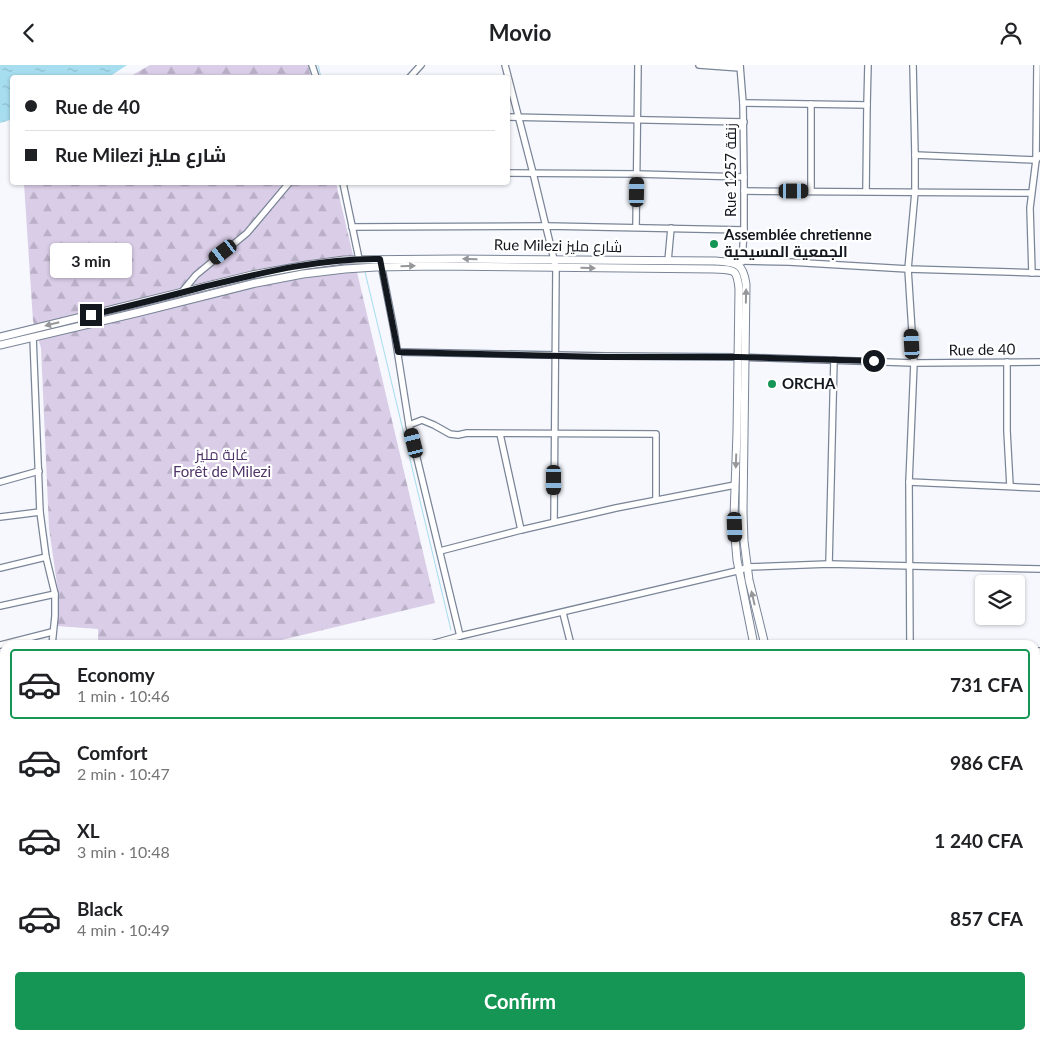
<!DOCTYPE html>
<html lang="en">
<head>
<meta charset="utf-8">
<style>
  :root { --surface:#fff; --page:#f6f6f6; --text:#202124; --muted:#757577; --line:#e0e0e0; --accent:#169654 }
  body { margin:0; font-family:Lato,Cairo,sans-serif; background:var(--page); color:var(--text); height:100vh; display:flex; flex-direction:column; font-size:19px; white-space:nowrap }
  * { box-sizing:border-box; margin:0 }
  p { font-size:16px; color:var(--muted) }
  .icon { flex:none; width:28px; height:28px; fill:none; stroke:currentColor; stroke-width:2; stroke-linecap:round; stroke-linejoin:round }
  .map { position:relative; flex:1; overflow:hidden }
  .sheet { position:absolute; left:0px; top:575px; width:1040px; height:400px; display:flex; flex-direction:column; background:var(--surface); border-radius:15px 15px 0 0; box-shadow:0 1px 4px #0004 }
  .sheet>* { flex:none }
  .guide { position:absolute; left:10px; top:10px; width:500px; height:110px; border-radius:5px; box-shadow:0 1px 4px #0004; display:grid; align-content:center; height:110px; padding:0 15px; background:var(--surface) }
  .controls { position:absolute; left:975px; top:510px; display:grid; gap:10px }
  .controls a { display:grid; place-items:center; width:50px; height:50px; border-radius:5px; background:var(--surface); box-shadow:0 1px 4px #0004; font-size:25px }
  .end { position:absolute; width:22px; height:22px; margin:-11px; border:6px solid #13171e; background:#fff; box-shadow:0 0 0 2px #fff }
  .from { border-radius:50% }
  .bubble { position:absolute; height:35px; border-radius:5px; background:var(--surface); box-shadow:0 1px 4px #0004; font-size:16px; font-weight:700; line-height:35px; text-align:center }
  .car { position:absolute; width:15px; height:30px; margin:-15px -8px; border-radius:6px; box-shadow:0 0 4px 1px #0007; background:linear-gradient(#222 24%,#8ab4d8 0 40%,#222 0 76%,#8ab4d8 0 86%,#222 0) }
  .guide b { display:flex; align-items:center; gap:18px; height:48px; font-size:19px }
  .guide b+b { border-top:1px solid var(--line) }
  .guide i { width:12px; height:12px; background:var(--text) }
  ul { padding:9px 0 0; list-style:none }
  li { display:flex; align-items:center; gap:15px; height:70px; margin:0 10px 8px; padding:0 5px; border:2px solid transparent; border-radius:5px }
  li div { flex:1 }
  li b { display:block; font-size:19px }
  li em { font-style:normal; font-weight:700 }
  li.active { border-color:var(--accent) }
  li>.icon { width:45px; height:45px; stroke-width:1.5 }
  .primary-button { display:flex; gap:10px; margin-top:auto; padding:10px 15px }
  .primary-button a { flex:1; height:58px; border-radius:5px; background:var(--accent); color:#fff; font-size:20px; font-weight:700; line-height:58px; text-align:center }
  header { display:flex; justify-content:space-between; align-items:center; height:65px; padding:0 15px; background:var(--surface); font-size:22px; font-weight:700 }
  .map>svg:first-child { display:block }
</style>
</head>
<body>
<header><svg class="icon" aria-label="back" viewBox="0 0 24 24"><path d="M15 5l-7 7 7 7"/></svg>Movio<svg class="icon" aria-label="person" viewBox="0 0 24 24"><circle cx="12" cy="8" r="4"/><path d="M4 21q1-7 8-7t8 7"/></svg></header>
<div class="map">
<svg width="1040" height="975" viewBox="0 0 1040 975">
  <defs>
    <pattern id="forest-firs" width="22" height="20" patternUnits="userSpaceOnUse" patternTransform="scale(1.25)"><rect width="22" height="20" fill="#d9cde7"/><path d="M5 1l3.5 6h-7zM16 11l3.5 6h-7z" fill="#b9afc6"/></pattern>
    <pattern id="water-ripples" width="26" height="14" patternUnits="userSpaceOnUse" patternTransform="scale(1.25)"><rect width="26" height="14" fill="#a6ddef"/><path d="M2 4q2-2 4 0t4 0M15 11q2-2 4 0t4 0" fill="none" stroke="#8ebdcc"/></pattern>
  </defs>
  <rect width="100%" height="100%" fill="#f6f8fd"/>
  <g fill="url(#forest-firs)">
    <polygon points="150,0 308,0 311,12 129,12"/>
    <polygon points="24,118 336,118 435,538 261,580 98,580 98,564 57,561 58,526 49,463 41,283 33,256"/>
  </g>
  <polygon fill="url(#water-ripples)" points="0,0 127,0 109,12 12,12 12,56 10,55 0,58"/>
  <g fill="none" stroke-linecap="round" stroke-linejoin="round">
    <g stroke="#a6ddef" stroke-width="1">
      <polyline points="318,0 321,12"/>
      <polyline points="365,207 451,565"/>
      <polyline points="455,579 456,580"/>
      <polyline points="531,970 531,975"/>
    </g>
    <defs>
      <g id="minor">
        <polyline points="312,0 316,12"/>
        <polyline points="505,0 533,108 556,203 554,457"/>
        <polyline points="699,0 740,3"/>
        <polyline points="740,0 743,38 744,112 744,165 742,197"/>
        <polyline points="913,0 915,90"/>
        <polyline points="410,12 421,0"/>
        <polyline points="743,38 867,40 866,126"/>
        <polyline points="867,40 868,0"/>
        <polyline points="508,52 744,57"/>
        <polyline points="508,108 637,109 744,112"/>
        <polyline points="343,118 359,194"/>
        <polyline points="744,126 1031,128"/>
        <polyline points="811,126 811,39"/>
        <polyline points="352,162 547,161 744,165"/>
        <polyline points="636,162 638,0"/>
        <polyline points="668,196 671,163"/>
        <polyline points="743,196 789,197 908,204 1040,208"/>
        <polyline points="381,199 394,265 409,360 460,571"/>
        <polyline points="1032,208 1030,143 1036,95 1037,0"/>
        <polyline points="181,228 196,210 247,168 289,118"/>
        <polyline points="33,272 40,447 46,492 55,529 55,551 52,580"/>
        <polyline points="398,287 605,291 737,292 914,298 1040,297"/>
        <polyline points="1007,297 1007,366 1010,421"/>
        <polyline points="409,360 422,355 434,360 450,369 458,370 467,368 656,369 656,435"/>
        <polyline points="500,369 521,465"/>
        <polyline points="0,417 39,406"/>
        <polyline points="909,417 1040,423"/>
        <polyline points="0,452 40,447"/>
        <polyline points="440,486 521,465 616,443 735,420"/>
        <polyline points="829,499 834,295"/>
        <polyline points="0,503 46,492"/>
        <polyline points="0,541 55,529"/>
        <polyline points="563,548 571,580"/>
        <polyline points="0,580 52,567"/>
        <polyline points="428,580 460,571 741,505 747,502 829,499 1040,504"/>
        <polyline points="910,580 909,417 914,298 908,204 915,127 915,90 1036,95 1040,90"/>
        <polyline points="1035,586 1040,586"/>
        <polyline points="0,648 5,647"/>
        <polyline points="1035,664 1040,664"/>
        <polyline points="0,697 5,717"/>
        <polyline points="1035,759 1040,758"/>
        <polyline points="0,828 5,827"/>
        <polyline points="1035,846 1040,845"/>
        <polyline points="0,878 5,878"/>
        <polyline points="0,920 5,919"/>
        <polyline points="1035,937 1040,936"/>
        <polyline points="1035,943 1040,942"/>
        <polyline points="270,970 271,975"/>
        <polyline points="384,970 385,975"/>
        <polyline points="546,970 546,975"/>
        <polyline points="659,970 660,975"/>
        <polyline points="1031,970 1032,975"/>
        <polyline points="148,972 156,970"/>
        <polyline points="324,975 345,970"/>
        <polyline points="865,975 887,970"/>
        <polyline points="892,975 915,970"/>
      </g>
      <g id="tertiary">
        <path d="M0 272 252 210 307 200 344 195 457 194 716 196C736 198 743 197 746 219L743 447 744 476 749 515 765 580"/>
        <path d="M0 280 140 247 256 218 303 209 345 204 376 202 437 201 714 204C734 205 737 203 739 224L737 367 734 451 735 472 737 495 754 580"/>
        <polyline points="844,970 845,975"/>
        <polyline points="852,970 853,975"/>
      </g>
    </defs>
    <use href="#minor" stroke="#7a8597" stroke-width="8"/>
    <use href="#tertiary" stroke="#7a8597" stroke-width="9"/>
    <use href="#minor" stroke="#fff" stroke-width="5.5"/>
    <use href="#tertiary" stroke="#fff" stroke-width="7"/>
  </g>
  <defs><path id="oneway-solid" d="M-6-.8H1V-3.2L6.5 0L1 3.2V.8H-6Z" transform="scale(1.25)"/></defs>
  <g fill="#95979a">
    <use href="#oneway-solid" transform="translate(470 194) rotate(-179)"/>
    <use href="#oneway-solid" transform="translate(408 201) rotate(-1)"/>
    <use href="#oneway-solid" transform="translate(588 203) rotate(1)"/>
    <use href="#oneway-solid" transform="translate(746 231) rotate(-89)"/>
    <use href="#oneway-solid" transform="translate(52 259) rotate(166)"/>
    <use href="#oneway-solid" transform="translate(736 396) rotate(92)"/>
    <use href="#oneway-solid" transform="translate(753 533) rotate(-103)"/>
  </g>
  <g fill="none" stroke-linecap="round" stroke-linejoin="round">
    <path stroke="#13171e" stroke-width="6" d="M91 250C129 241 166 232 203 222 261 208 320 193 380 194L398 287 605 292H738L874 296"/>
  </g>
  <g fill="#169654" stroke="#fff" stroke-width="2">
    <circle cx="714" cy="179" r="5"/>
    <circle cx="772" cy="319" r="5"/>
  </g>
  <g text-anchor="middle" stroke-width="4.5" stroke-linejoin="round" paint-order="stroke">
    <g font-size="15" fill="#13171e" stroke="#fff">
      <text transform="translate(731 105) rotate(-90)" y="5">Rue 1257 زنقة</text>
      <text transform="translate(558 181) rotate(1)" y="5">Rue Milezi شارع مليز</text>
      <text transform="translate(982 285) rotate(-1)" y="5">Rue de 40</text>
    </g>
    <g font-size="15" font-weight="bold" fill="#13171e" stroke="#fff" text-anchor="start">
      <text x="724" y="175">Assemblée chretienne<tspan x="724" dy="17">الجمعية المسيحية</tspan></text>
      <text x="782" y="324">ORCHA</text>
    </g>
    <g font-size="15" fill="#503569" stroke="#fff">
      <text x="222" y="395">غابة مليز<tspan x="222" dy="17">Forêt de Milezi</tspan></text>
    </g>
  </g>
</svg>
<div class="controls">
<a><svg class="icon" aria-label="layers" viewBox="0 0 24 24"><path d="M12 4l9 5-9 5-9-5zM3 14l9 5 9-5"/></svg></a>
</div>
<i class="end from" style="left:874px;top:296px"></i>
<i class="end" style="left:91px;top:250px"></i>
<div class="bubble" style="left:50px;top:178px;width:82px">3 min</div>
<i class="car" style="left:794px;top:126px;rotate:90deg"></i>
<i class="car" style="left:637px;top:127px;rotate:1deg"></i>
<i class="car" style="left:223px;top:187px;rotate:233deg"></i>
<i class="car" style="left:912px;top:279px;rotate:357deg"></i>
<i class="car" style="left:414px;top:378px;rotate:346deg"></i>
<i class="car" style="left:554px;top:415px;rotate:180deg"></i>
<i class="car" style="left:735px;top:462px;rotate:178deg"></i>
<div class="guide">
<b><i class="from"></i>Rue de 40</b>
<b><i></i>Rue Milezi شارع مليز</b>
</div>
<section class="sheet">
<ul>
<li class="active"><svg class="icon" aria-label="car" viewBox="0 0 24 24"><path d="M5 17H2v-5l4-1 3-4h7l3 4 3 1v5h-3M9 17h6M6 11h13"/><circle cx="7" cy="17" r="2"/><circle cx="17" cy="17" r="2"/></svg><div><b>Economy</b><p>1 min · 10:46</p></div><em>731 CFA</em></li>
<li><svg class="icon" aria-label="car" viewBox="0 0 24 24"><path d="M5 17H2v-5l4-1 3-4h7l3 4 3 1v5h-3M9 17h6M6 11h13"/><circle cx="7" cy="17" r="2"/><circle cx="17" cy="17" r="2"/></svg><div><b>Comfort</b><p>2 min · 10:47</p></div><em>986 CFA</em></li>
<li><svg class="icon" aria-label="car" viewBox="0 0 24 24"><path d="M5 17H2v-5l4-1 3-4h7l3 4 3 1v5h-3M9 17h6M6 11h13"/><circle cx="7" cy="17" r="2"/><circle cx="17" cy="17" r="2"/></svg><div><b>XL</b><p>3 min · 10:48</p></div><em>1 240 CFA</em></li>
<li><svg class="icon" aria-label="car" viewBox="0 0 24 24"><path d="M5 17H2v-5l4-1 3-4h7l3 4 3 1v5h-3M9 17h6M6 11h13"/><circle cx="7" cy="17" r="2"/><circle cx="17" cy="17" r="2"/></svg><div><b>Black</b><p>4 min · 10:49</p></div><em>857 CFA</em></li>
</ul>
<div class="primary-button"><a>Confirm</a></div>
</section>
</div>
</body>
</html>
